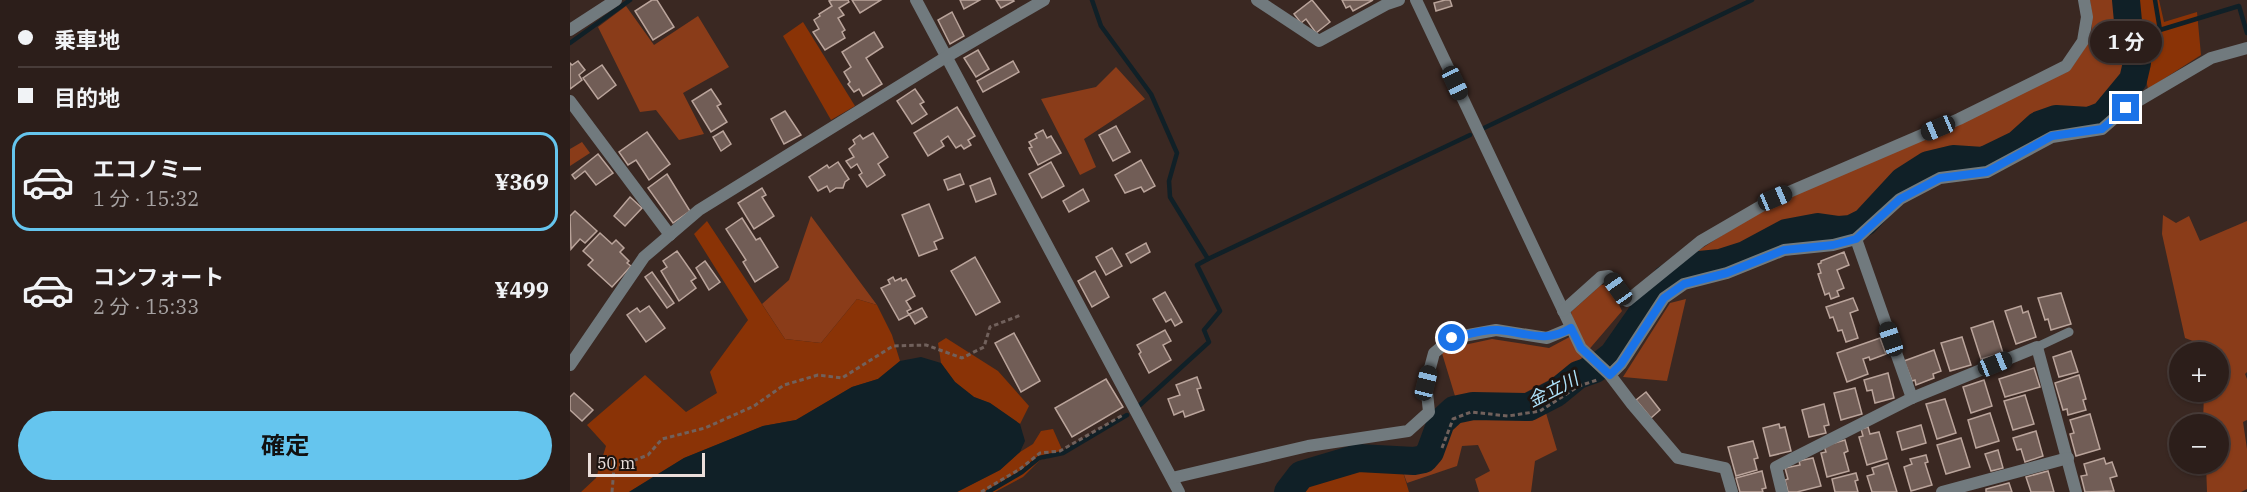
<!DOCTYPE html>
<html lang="ja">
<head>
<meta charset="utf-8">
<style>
  :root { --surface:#2c1e1a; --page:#342723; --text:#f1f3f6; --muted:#a6a2a2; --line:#483c39; --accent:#65c5ee }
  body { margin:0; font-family:"IBM Plex Serif","Noto Sans JP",serif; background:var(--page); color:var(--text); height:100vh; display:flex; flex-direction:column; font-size:22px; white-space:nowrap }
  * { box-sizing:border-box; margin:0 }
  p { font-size:20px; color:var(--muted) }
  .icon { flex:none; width:33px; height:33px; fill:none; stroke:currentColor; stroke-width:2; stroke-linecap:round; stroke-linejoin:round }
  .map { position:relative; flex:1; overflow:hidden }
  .sheet { display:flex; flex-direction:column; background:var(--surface); width:570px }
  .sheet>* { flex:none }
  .guide { display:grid; align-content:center; height:132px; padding:0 18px; background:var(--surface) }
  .tools { position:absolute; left:1599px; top:342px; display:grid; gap:12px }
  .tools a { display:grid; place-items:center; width:60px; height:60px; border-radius:50%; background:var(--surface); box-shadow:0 2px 4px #0004,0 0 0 2px var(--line); font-size:30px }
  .scale { position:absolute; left:18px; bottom:15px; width:117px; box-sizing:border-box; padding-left:6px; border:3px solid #ebdfdb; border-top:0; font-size:16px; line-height:21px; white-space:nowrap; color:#ebdfdb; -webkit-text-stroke:4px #1b1310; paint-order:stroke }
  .end { position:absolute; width:27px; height:27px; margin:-14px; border:8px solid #1a73e8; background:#fff; box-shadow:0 0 0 3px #fff }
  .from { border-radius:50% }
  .bubble { position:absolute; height:42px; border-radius:21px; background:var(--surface); box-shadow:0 2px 4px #0004,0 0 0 2px var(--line); font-size:20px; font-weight:700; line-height:42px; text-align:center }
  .car { position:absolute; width:18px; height:36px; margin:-18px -9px; border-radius:8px; box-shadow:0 0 4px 2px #0007; background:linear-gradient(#222 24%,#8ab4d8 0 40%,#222 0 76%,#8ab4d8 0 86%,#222 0) }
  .guide b { display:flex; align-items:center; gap:21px; height:57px; font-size:22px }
  .guide b+b { border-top:2px solid var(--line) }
  .guide i { width:15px; height:15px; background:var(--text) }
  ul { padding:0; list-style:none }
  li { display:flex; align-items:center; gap:18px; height:99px; margin:0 12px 9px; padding:0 6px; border:3px solid transparent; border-radius:18px }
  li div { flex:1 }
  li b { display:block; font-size:22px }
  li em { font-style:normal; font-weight:700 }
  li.current { border-color:var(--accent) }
  li>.icon { width:54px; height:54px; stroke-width:1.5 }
  .cta { display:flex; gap:12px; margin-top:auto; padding:12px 18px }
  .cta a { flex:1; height:69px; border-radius:36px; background:var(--accent); color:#111; font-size:24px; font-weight:700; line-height:69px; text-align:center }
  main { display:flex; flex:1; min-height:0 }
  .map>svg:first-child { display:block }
</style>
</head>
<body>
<main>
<section class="sheet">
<div class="guide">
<b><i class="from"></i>乗車地</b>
<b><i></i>目的地</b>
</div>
<ul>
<li class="current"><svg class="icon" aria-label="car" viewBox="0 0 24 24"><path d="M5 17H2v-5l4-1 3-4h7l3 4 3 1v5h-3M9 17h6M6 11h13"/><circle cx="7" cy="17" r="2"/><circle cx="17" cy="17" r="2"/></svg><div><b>エコノミー</b><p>1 分 · 15:32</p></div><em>¥369</em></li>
<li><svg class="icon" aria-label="car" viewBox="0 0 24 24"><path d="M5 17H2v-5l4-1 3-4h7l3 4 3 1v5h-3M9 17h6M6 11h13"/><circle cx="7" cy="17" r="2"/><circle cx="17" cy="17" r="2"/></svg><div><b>コンフォート</b><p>2 分 · 15:33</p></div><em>¥499</em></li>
</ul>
<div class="cta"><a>確定</a></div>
</section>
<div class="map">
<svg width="1677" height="492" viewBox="0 0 1677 492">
  <rect width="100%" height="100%" fill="#3a2822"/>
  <g fill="#8a3c19">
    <path d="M1520 0H1548L1559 72 1522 114H1474L1442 140 1413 153 1384 152 1343 165 1279 222 1222 224 1159 255 1120 256 1205 201 1499 71C1519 43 1526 36 1520 0Z"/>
    <polygon points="56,6 84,45 128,16 159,67 113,93 134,134 109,140 86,110 70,112 28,27"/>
    <polygon points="546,67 575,99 514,139 526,167 510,175 471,99 526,87"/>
    <polygon points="12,142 20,153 0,166 0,149"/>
    <polygon points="1593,215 1606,223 1619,216 1630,241 1677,221 1677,372 1675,374 1677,379 1677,420 1673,422 1677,449 1677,489 1671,492 1637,492 1636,464 1648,464 1648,424 1633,424 1634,392 1648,392 1648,352 1636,352 1636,346 1615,338 1592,234"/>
    <polygon points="241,216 307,305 287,299 251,343 215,339 192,304 219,280"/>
    <polygon points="1039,284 1052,311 1004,367 947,397 885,396 871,350 922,339 979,348 1007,333 1001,312 1031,285"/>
    <polygon points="1116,299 1097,381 1053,377 1100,303"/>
    <polygon points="976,413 987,450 965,461 961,492 909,492 905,479 920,471 908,445 892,446 887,466 837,483 833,472 857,466 875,446 884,421 903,417 939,420"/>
  </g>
  <g fill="#8a3306">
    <polygon points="1565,0 1589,0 1594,22 1627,12 1631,55 1578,89 1564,19"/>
    <polygon points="233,22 285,106 261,120 213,36"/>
    <polygon points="137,221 215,339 251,343 287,299 307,305 322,335 330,361 308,379 282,387 226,420 193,426 114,458 59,492 11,492 26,478 36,446 17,425 75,375 116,412 147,393 140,372 178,320 124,234"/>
    <polygon points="376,338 428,371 459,406 450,424 420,403 404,397 385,382 371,363 368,343"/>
    <polygon points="483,429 494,454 470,460 453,477 425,492 387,492 430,470 450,452 463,444 471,431"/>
    <polygon points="792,466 833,472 839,492 728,492 736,480"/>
  </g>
  <polygon fill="#102027" points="351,357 371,363 385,382 404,397 420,403 450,424 455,441 450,452 430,470 387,492 59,492 114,458 193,426 226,420 282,387 308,379 330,361"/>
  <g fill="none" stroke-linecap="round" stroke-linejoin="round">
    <g stroke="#102027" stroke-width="4.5">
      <polyline points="522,0 531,26 581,94 607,153 599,181 600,197 638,259 627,265 650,311 634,330 639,342 570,405"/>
      <polyline points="1585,0 1590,30 1669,6 1677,33"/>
      <polyline points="0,43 60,0"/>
      <polyline points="914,128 1182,0"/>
      <polyline points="638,259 900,135"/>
      <polyline points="418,492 452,472 469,458 493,453 557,415"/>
    </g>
    <polyline stroke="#102027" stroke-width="28" points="718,492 731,475 788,458 844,461 854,459 860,452 871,422 884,410 903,406 959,407 986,393 1008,375 1025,369 1043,355 1096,279 1119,266 1150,263 1175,255 1216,233 1248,227 1269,230 1281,229 1295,222 1333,181 1358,165 1383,159 1413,161 1448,144 1469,125 1486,119 1519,121 1534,115 1563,80 1567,63 1559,32 1556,0"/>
  </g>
  <g fill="#715d56" stroke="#baa49b" stroke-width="1.5">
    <polygon points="82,0 87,0 104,27 83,40 65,11"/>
    <polygon points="262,0 278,0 279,2 269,8 274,15 268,18 275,30 272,32 275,38 255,50 243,32 249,29 244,20 250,16 249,14 262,6 259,1"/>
    <polygon points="282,0 311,0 290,13"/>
    <polygon points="390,0 410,0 394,9"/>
    <polygon points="426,0 443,0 444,1 431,8"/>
    <polygon points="742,0 760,22 746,33 736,19 731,23 724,14"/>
    <polygon points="772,0 803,0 783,11 780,6 776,8"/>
    <polygon points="875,0 880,0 882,6 866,11 864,3"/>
    <polygon points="382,12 394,36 380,44 368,20"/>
    <polygon points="304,32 313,47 296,58 312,84 293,96 289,89 284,92 278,84 280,82 274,72 281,67 272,52"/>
    <polygon points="408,50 419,69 406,77 394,58"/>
    <polygon points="8,61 15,70 9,75 12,80 0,89 0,63 2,65"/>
    <polygon points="443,61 449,72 413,92 407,81"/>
    <polygon points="32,65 46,85 28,99 13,78"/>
    <polygon points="141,89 151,104 147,106 157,122 141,132 122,101"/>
    <polygon points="345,89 354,102 350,104 357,114 342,124 327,101"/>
    <polygon points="387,107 405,136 398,140 401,145 394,149 391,145 386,148 378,136 371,141 374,146 358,156 344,133"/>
    <polygon points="215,111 231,135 214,144 201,119"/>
    <polygon points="546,126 560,152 543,161 529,135"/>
    <polygon points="473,130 477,138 481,136 491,153 468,165 459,148 462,147 459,142 467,138 465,134"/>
    <polygon points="153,131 161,144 151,151 143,137"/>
    <polygon points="77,132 100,164 79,180 66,160 58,165 49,152"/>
    <polygon points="303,133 318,157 308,164 315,175 297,187 289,175 292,173 287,164 281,168 276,161 284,157 279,149 285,144 283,140 290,135 293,139"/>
    <polygon points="28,154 43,173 26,185 15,171 5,179 2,175"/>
    <polygon points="571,160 585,186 574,192 571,187 555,193 545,175"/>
    <polygon points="268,162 279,179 275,182 273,188 266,188 260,192 257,186 248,191 239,177 257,165 259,168"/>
    <polygon points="481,162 494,186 472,198 459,174"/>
    <polygon points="97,174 120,211 103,223 78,188"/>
    <polygon points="390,174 394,184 378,190 374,180"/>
    <polygon points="420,178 426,194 406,202 400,186"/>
    <polygon points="192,188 196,195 192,197 204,216 184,229 168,203"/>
    <polygon points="513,189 519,201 499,212 493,201"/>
    <polygon points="60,197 72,208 55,226 44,216"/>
    <polygon points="359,204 373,238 364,242 367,249 349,256 332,215"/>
    <polygon points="5,211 27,231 15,243 10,239 1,249 0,216"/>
    <polygon points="172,218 186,240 190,238 208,267 185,282 173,262 176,260 156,229"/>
    <polygon points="30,233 42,244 46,240 54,248 50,252 59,261 57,263 61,266 42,287 18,265 23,260 13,251"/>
    <polygon points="576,243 580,252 561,263 556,254"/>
    <polygon points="542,248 552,266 536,275 526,257"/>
    <polygon points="107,251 126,278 121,281 126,288 109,301 91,271 97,267 93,261"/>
    <polygon points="1274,252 1279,265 1267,270 1274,288 1267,291 1269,296 1261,299 1259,293 1255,295 1248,274 1251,273 1248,264 1251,263 1251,261"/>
    <polygon points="405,257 430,302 406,315 381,271"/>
    <polygon points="135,261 150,282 139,290 126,268"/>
    <polygon points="525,271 539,297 522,307 508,281"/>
    <polygon points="82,272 104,303 97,308 75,277"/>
    <polygon points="323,277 325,281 331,278 332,281 336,279 345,296 336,301 341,309 337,311 339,315 329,320 311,288 320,284 318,280"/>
    <polygon points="595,292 612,322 605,326 601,319 596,322 583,299"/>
    <polygon points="1491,293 1501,324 1481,330 1478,319 1475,320 1468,298"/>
    <polygon points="1283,298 1288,310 1280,313 1288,338 1276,342 1272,330 1268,331 1263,317 1260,318 1256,307"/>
    <polygon points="79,306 95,328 76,342 57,315 67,308 70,312"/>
    <polygon points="1451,306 1453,313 1458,311 1466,337 1446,344 1435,311"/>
    <polygon points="352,308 357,317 345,324 339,314"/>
    <polygon points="1423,321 1433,353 1411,359 1401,328"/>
    <polygon points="595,330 601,341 593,345 601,360 579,373 569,354 571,352 567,345"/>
    <polygon points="444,333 470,381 451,392 425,343"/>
    <polygon points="1392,337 1401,365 1380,371 1371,343"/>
    <polygon points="1310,338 1316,354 1300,360 1299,357 1293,359 1298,374 1277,382 1267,353"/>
    <polygon points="1364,350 1371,371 1363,374 1364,378 1346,385 1345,380 1342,381 1334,361"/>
    <polygon points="1501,351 1508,372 1489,377 1483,357"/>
    <polygon points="1464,368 1470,387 1435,397 1429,379"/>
    <polygon points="1318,373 1324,398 1305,403 1302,390 1297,391 1294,380"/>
    <polygon points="1509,375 1516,399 1513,400 1516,410 1498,415 1497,409 1493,410 1485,383"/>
    <polygon points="627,377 631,388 627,389 634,410 615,417 613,411 604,415 598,399 610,395 606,385"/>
    <polygon points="536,379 553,407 502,437 485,408"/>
    <polygon points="1414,380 1422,406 1401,413 1393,387"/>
    <polygon points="1285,388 1292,414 1271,420 1264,393"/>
    <polygon points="1076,392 1090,410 1081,418 1066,400"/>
    <polygon points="4,393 23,410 12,421 0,410 0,397"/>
    <polygon points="1455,395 1464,424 1443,430 1434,401"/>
    <polygon points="1375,399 1386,433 1367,439 1356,404"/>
    <polygon points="1254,404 1259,425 1254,426 1256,433 1239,437 1232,410"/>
    <polygon points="1420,413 1429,441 1406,448 1398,420"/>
    <polygon points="1520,414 1530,449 1506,456 1500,434 1504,433 1500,420"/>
    <polygon points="1209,424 1210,428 1215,427 1221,451 1200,456 1193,428"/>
    <polygon points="1351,425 1356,443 1332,450 1327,432"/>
    <polygon points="1298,427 1300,434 1309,432 1317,459 1297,465 1289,437 1293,436 1291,429"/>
    <polygon points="1466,431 1473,456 1455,462 1451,449 1447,450 1443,438"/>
    <polygon points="1391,438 1400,467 1376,474 1367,445"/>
    <polygon points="1275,440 1278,451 1274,453 1279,471 1257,477 1251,453 1256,452 1254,446"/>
    <polygon points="1183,441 1188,458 1184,459 1187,470 1166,476 1158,447"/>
    <polygon points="1428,450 1433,468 1421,471 1415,454"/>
    <polygon points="1356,455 1358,462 1355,463 1362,485 1341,491 1334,467 1342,464 1340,459"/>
    <polygon points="1243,458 1251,486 1227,492 1218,492 1215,480 1218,479 1215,468 1230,465 1229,461"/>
    <polygon points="1534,458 1536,464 1542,462 1547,476 1540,478 1544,491 1515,492 1511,476 1517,475 1514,464"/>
    <polygon points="1318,463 1327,492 1302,492 1297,476 1304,474 1302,468"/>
    <polygon points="1192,471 1196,488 1192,489 1193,492 1170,492 1166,478"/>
    <polygon points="1478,471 1484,492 1461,492 1456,477"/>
    <polygon points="1286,473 1288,480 1285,481 1288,492 1265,492 1262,479"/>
    <polygon points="1439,483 1442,492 1416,492 1416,489"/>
  </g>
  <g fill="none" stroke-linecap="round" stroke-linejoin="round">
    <g stroke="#71615c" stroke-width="3" stroke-dasharray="4.5 3" stroke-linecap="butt">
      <polyline points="872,448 883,419 901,412 938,416 970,411 1009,386 1027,380"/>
      <polyline points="42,492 44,468 78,455 92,439 135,428 184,406 214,385 248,375 272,378 323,346 356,345 392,358 414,347 420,327 451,315"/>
      <polyline points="411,492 450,469 470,453 490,451 553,415"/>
    </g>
    <polyline stroke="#717a7e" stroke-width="9" points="1467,347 1499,332"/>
    <g stroke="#717a7e" stroke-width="12">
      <polyline points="346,0 609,492"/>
      <polyline points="687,0 749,41 817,4 829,0"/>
      <polyline points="846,0 1011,348 1040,375 1062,404 1108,458 1155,468 1162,492"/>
      <polyline points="0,30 46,0"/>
      <polyline points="0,101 100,235"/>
      <polyline points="1286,239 1342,398"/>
      <polyline points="993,311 1031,277 1039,276 1057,301 1131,241 1205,198 1389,119 1496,66 1513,41 1517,17 1514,0"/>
      <polyline points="0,365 74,257 129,210 376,57 474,0"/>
      <polyline points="1040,375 1051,364 1094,298 1114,284 1157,273 1214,250 1263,245 1286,239 1330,199 1370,178 1417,172 1482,137 1532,129 1556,108 1641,58 1677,48"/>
      <polyline points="602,478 738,446 838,431 859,412 856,383 864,353 882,338 926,330 977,338 1001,328"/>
      <polyline points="1212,492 1206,467 1342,398 1467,347 1506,492"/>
      <polyline points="1372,492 1498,458"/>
    </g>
  </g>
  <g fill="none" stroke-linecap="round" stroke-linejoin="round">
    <path stroke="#1a73e8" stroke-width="8" d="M882 338C896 335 913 329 928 330 955 332 975 344 1001 328L1011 348 1040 375 1051 364 1094 298 1114 284 1157 273 1214 250 1263 245 1286 239 1330 199 1370 178 1417 172 1482 136 1532 129 1556 108"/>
  </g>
  <g text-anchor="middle" stroke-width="6" stroke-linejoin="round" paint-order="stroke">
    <g font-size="18" font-style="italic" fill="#aee2fa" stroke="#1b1310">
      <text transform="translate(983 390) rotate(-27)" y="6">金立川</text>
    </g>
  </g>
</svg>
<div class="tools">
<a>+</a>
<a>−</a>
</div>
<div class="scale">50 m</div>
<i class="end from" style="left:882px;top:338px"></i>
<i class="end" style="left:1556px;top:108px"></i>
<div class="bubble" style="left:1520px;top:21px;width:72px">1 分</div>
<i class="car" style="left:885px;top:83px;rotate:155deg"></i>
<i class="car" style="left:1368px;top:128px;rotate:247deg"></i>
<i class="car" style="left:1205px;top:198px;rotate:67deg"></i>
<i class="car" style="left:1048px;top:289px;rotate:325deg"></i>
<i class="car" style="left:1321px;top:339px;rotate:341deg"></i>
<i class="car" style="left:1425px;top:364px;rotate:68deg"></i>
<i class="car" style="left:856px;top:383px;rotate:14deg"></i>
</div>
</main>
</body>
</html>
